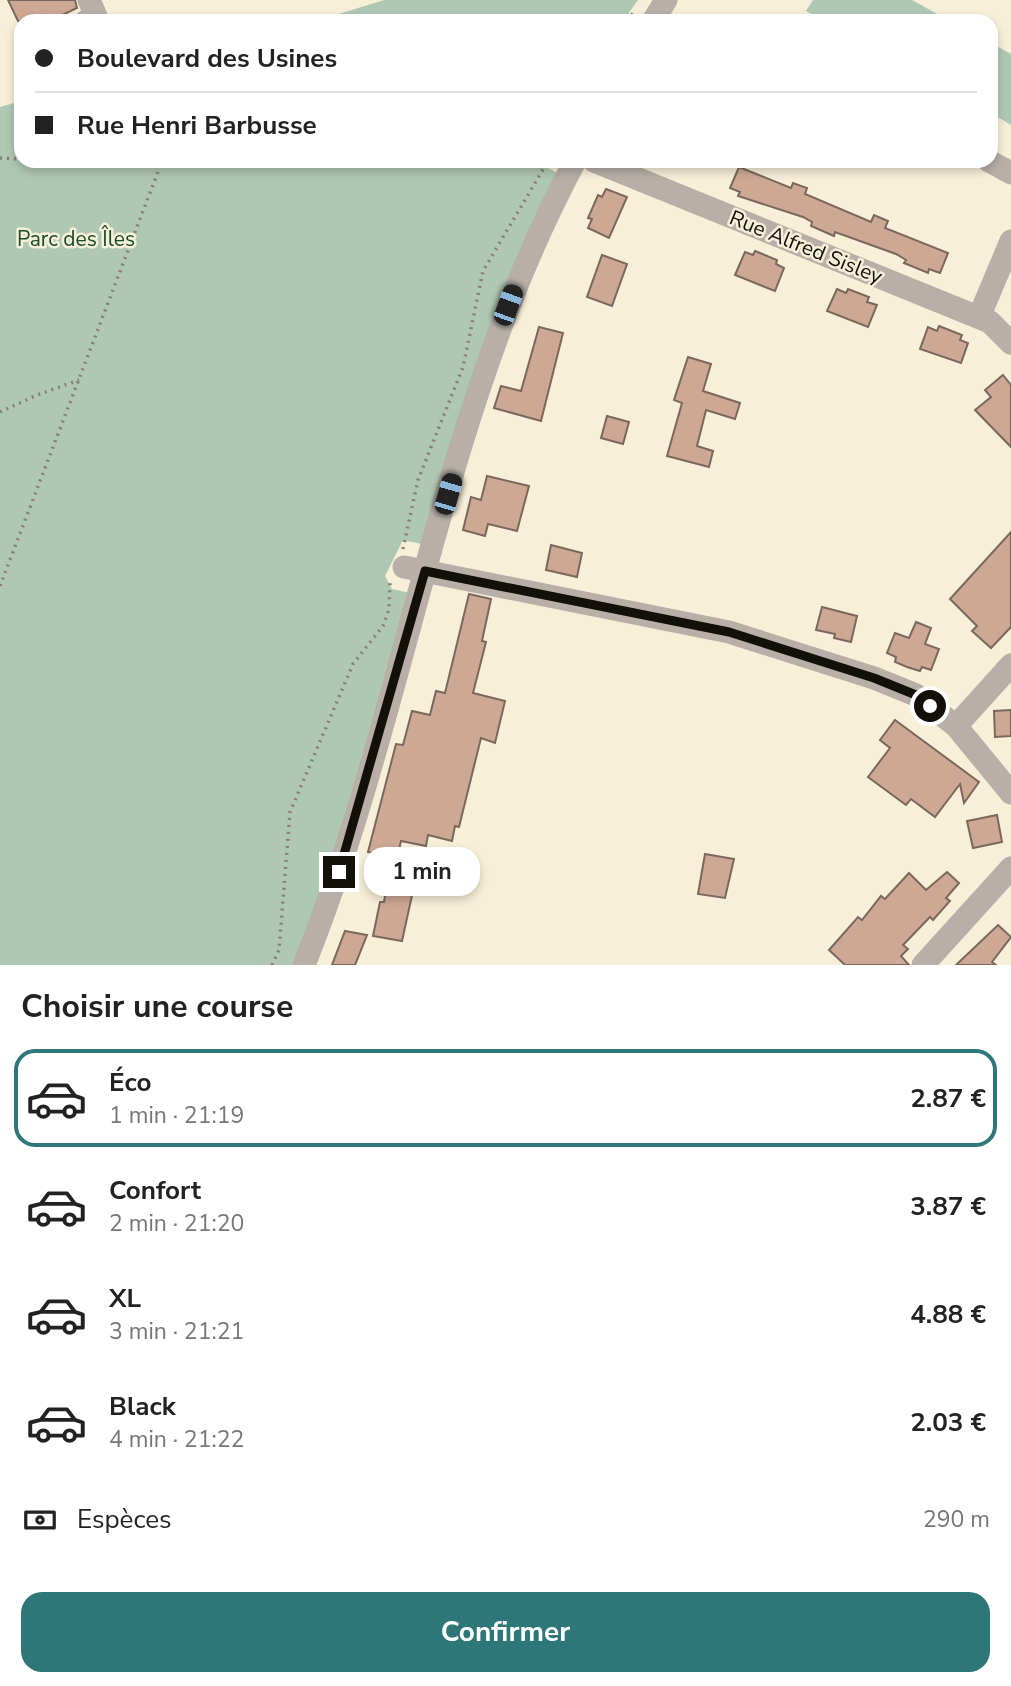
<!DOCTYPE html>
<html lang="fr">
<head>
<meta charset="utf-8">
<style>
  :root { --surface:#fff; --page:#f2f2f2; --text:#222; --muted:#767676; --line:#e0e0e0; --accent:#2e7778 }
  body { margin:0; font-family:"Nunito Sans",sans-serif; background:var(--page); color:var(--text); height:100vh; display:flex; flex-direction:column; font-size:26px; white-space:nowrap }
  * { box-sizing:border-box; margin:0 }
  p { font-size:23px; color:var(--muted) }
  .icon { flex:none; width:38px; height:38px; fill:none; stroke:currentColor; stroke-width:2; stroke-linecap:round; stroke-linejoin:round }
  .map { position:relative; height:965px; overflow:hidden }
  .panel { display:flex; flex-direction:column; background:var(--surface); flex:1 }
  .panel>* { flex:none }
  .banner { position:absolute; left:14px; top:14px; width:984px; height:154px; border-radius:21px; box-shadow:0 4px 10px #0003; display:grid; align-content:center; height:154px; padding:0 21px; background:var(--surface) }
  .end { position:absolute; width:32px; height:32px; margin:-16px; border:9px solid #131009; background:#fff; box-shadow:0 0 0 4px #fff }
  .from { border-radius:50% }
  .bubble { position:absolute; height:49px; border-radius:21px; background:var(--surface); box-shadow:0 4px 10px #0003; font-size:23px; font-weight:700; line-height:49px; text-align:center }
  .car { position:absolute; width:21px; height:42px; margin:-21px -10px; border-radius:9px; box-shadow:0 0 5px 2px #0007; background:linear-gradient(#222 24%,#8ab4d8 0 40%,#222 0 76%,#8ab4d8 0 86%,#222 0) }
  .banner b { display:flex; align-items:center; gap:24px; height:66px; font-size:26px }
  .banner b+b { border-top:2px solid var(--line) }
  .banner i { width:18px; height:18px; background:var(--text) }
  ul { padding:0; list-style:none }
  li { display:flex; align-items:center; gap:21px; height:98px; margin:0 14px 10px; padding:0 7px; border:4px solid transparent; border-radius:21px }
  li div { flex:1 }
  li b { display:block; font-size:26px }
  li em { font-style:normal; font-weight:700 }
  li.selected { border-color:var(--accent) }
  li>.icon { width:63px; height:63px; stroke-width:1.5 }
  h2 { padding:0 21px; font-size:32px; line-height:84px }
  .pay { display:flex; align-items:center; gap:18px; height:77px; padding:0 21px; font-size:26px }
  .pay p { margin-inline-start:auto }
  .button { display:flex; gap:14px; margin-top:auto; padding:14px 21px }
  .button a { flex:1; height:80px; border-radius:21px; background:var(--accent); color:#fff; font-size:28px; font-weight:700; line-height:80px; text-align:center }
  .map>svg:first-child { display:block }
</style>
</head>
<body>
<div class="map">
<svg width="1011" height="965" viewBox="0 0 1011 965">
  <rect width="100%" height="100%" fill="#f7efd8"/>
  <g fill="#afc8b4">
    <polygon points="384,0 638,0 623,21 316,21"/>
    <polygon points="813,0 912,0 950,21 824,21 806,11"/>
    <polygon points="991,43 1011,54 1011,125 991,113"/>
    <polygon points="21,101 21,161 544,161 542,165 559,174 426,545 403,540 385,576 392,589 410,593 336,852 297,965 0,965 0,107"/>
  </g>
  <g fill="#cda894" stroke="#7b675d" stroke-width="2">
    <polygon points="8,0 75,0 77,8 50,21 18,21"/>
    <polygon points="739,167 791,188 793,183 807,188 805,194 871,222 874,215 888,221 885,228 948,253 940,273 929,269 928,273 904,263 906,260 896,254 835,232 834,236 811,226 812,222 803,217 738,196 740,192 730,188"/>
    <polygon points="606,189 627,197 609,238 588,228 592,219 588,218 598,195 602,197"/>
    <polygon points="755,251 777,260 776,264 784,268 775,291 735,275 745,252 753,255"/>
    <polygon points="602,255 627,264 612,306 587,297"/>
    <polygon points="837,289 846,293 848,289 869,297 867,302 877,305 868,327 827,311"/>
    <polygon points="939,326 962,335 960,340 968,343 961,363 920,349 928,327 937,331"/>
    <polygon points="539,327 563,333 541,421 494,408 501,386 521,391"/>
    <polygon points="688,357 711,364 703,391 740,403 735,419 706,410 697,446 713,451 709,467 667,456 682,403 674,400"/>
    <polygon points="1003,375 1011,385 1011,447 975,410 991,397 985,390"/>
    <polygon points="607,416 629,422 623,444 601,438"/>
    <polygon points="487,476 529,486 517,531 488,524 485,536 463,530 471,497 481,500"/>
    <polygon points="1011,532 1011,627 991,648 972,631 977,626 950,599"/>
    <polygon points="551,545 582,553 577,577 546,570"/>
    <polygon points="469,594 491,599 482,641 486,642 473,693 505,701 495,743 481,738 459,827 455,826 452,841 428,835 426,846 401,841 397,858 368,852 396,744 403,745 412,711 430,715 436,691 445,693"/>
    <polygon points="822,607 857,616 851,642 834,638 835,634 816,630"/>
    <polygon points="916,622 931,628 925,644 939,649 931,670 922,667 920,671 907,667 895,662 896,657 887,653 895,633 909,638"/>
    <polygon points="1011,710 1011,736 995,737 994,711"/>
    <polygon points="895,720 979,782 964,803 960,784 935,817 911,799 906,805 868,777 890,748 880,740"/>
    <polygon points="997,815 1002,842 973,848 967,821"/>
    <polygon points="705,854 734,859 725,898 698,894"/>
    <polygon points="389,872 416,877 402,941 373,936 380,902 384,902"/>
    <polygon points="947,872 959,883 946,898 950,901 933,920 930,917 903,945 908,949 901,956 909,965 845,965 829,950 858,917 862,920 881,896 885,899 909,873 926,890"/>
    <polygon points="998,925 1011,937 992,962 996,965 956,965"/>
    <polygon points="345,931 367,935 355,965 332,965"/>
  </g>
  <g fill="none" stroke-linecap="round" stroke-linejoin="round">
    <g stroke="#878172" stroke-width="3.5" stroke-dasharray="2 5" stroke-linecap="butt">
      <polyline points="628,21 633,13"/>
      <polyline points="0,158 21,159"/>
      <polyline points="0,412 37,395 79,380"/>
      <polyline points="403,549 418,480 463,367 483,271 548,161"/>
      <polyline points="0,586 161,164 84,161"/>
      <polyline points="272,965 279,950 290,812 353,664 383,626 389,609 390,582"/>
    </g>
    <g stroke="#b7afa8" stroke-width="23">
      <polyline points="86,21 96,16 89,0"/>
      <polyline points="653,21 666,0"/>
      <polyline points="594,161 990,322 1011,343"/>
      <polyline points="989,161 1011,173"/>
      <polyline points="979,317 1011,241"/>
      <polyline points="404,567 729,632 874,678 916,695 956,726 1011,793"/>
      <polyline points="956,726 1011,665"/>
      <path d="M304 965C409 702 440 412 575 161"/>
      <polyline points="923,965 1011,868"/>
    </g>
  </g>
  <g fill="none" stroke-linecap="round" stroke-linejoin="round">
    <polyline stroke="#131009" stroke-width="9" points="339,872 425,571 729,632 874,678 916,695 930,706"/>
  </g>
  <g text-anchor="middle" stroke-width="5" stroke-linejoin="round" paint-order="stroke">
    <g font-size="21" fill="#154b28" stroke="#f7efd8">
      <text x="76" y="246">Parc des Îles</text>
    </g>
    <g font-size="21" fill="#131009" stroke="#f7efd8">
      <text transform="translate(806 247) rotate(22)" y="7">Rue Alfred Sisley</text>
    </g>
  </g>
</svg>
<i class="end from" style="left:930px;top:706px"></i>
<i class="end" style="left:339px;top:872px"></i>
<div class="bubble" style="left:364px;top:847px;width:116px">1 min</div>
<i class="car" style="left:508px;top:305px;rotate:20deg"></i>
<i class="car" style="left:448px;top:494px;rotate:16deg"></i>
<div class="banner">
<b><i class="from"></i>Boulevard des Usines</b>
<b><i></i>Rue Henri Barbusse</b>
</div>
</div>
<section class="panel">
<h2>Choisir une course</h2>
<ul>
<li class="selected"><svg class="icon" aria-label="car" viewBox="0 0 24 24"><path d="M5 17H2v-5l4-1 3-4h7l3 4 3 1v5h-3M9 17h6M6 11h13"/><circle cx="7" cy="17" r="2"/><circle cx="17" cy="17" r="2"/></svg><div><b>Éco</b><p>1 min · 21:19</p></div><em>2.87 €</em></li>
<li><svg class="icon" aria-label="car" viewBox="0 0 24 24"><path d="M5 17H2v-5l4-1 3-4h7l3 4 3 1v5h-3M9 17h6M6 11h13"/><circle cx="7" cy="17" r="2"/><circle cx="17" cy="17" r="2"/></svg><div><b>Confort</b><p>2 min · 21:20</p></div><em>3.87 €</em></li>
<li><svg class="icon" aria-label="car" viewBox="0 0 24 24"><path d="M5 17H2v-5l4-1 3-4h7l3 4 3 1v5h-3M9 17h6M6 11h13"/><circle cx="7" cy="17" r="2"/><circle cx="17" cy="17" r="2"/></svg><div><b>XL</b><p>3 min · 21:21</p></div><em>4.88 €</em></li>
<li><svg class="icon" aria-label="car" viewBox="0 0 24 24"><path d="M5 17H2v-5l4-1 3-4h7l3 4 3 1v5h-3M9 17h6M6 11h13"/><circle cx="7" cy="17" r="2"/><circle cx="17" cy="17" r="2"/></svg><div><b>Black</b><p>4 min · 21:22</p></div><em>2.03 €</em></li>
</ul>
<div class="pay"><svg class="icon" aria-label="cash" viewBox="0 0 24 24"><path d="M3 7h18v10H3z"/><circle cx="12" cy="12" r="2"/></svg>Espèces<p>290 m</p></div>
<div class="button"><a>Confirmer</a></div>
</section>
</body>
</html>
